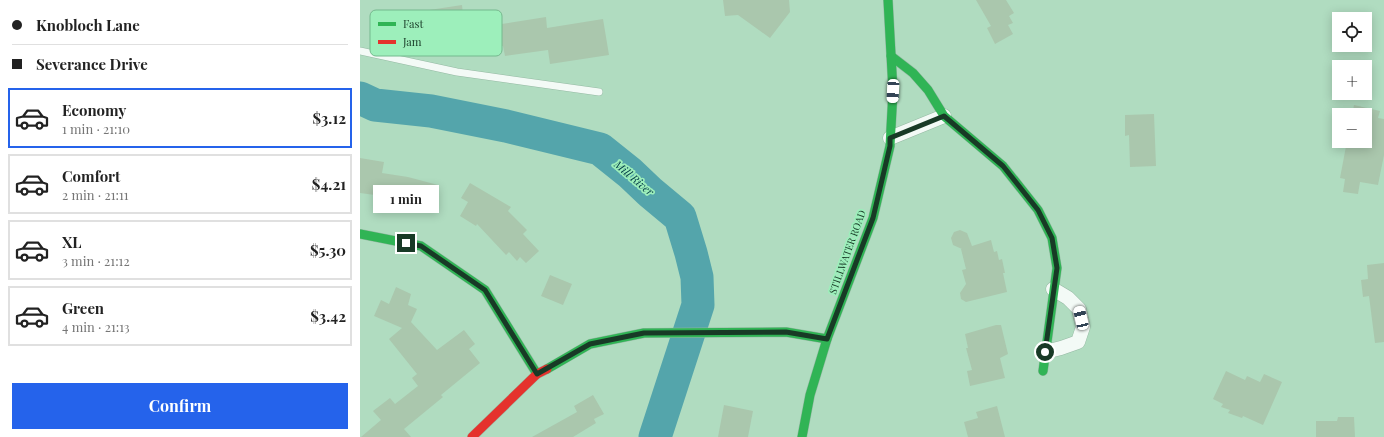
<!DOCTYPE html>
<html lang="en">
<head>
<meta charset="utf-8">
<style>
  :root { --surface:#fff; --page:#f6f6f6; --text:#222; --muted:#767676; --line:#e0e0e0; --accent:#2563eb }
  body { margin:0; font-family:"Playfair Display",serif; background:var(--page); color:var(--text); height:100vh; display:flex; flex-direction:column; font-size:15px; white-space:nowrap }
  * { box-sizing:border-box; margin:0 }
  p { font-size:13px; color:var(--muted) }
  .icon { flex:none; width:22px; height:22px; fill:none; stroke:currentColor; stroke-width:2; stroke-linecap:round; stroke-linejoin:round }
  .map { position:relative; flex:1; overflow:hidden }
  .panel { display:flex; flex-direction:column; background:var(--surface); width:360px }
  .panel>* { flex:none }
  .top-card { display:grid; align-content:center; height:88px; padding:0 12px; background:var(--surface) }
  .controls { position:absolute; left:972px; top:12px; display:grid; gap:8px }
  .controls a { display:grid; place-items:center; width:40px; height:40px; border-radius:0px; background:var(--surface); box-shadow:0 2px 10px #0003; font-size:20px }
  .end { position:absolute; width:18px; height:18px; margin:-9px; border:5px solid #183a26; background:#fff; box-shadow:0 0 0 2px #fff }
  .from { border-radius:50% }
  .bubble { position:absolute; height:28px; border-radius:0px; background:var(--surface); box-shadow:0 2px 10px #0003; font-size:13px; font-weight:700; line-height:28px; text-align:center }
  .car { position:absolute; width:12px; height:24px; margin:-12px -6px; border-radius:5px; box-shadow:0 0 3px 1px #0007; background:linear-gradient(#fff 24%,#345 0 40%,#fff 0 76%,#345 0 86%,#fff 0) }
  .top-card b { display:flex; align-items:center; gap:14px; height:38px; font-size:15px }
  .top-card b+b { border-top:1px solid var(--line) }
  .top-card i { width:10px; height:10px; background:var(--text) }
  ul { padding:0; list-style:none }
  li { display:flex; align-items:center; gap:12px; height:60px; margin:0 8px 6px; padding:0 4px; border:2px solid var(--line); border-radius:0px }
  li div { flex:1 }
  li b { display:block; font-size:15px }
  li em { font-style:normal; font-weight:700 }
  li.selected { border-color:var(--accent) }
  li>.icon { width:36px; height:36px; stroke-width:1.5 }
  .cta { display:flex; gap:8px; margin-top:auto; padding:8px 12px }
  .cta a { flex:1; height:46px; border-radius:0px; background:var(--accent); color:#fff; font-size:16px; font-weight:700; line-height:46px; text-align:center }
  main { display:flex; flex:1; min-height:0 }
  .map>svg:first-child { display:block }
</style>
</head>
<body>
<main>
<section class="panel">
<div class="top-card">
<b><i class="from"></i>Knobloch Lane</b>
<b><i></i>Severance Drive</b>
</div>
<ul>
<li class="selected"><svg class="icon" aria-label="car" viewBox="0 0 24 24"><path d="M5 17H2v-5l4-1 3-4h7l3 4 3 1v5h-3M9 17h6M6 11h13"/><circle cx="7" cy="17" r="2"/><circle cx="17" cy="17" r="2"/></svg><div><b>Economy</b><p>1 min · 21:10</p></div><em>$3.12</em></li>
<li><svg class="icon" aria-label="car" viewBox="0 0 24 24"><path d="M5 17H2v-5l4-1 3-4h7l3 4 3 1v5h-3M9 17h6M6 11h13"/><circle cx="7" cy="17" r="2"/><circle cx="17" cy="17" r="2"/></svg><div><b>Comfort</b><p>2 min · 21:11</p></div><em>$4.21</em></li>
<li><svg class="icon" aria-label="car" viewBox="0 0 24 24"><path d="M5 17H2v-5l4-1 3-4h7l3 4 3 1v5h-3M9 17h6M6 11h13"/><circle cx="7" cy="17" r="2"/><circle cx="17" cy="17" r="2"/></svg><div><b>XL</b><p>3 min · 21:12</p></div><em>$5.30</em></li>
<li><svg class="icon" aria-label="car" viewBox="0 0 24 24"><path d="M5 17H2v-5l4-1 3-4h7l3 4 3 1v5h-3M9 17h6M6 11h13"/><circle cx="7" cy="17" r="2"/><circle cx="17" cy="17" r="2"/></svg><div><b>Green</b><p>4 min · 21:13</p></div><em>$3.42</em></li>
</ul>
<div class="cta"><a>Confirm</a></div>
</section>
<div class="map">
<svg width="1024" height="437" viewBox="0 0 1024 437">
  <rect width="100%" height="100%" fill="#b0dcc0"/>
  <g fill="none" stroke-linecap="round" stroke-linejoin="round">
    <polyline stroke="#54a5ab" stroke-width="33" points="0,98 15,105 71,111 146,126 240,149 270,173 290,192 320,217 331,253 337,277 338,305 295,437"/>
  </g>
  <g fill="#aac7ad">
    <polygon points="363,0 429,0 430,12 410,38 378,15 365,16"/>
    <polygon points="616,0 646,0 654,13 649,16 653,23 648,25 653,34 635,44 627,28 631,26"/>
    <polygon points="102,5 103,15 133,11 135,25 186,17 187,28 243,19 249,55 190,64 188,50 145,56 143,46 105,51 103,38 61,44 56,12"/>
    <polygon points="994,105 1020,111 1018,118 1024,119 1024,155 1018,185 1000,182 998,194 983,192 985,179 980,178 987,141 1005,141 1005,115 992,115"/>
    <polygon points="794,114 796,166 770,167 769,135 765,136 765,115"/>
    <polygon points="0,158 24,162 22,173 48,177 78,185 72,208 45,201 45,199 0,193"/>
    <polygon points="110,183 151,207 148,211 167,230 163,234 179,251 166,263 160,257 157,261 149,252 146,255 117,224 116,226 100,216 108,202 101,198"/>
    <polygon points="600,230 607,233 612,246 631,240 634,252 637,251 639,260 642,259 645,273 643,273 647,292 606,302 601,299 600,293 606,284 602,270 606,269 601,249 602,249 593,245 591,238 594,232"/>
    <polygon points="1024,263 1024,342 1015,343 1009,296 1003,297 1001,280 1008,279 1007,265"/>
    <polygon points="190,275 212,284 203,305 181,296"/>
    <polygon points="36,287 51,294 48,305 57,309 51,322 77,350 104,330 115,344 109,349 120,363 81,395 83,397 44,429 51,437 1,437 21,420 13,411 30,398 35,404 58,386 52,378 57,374 29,339 42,328 14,316 21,300 29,304"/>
    <polygon points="636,325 641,325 648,354 640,358 645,378 610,386 607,371 612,370 606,348 608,348 605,334"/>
    <polygon points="866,371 885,380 887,376 900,382 904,374 922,382 903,425 883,416 882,418 868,413 870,410 861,407 863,404 853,399"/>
    <polygon points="233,395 244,414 234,419 236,423 213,437 172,437 217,412 214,406"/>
    <polygon points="364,405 393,411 388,437 358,437"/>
    <polygon points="637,406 645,437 608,437 604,422 618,418 616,412"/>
    <polygon points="978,417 994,417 995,437 956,437 956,421 977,421"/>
  </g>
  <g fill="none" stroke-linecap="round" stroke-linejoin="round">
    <defs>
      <polyline id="lane" points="0,51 97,72 239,92"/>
      <g id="street">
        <polyline points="530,138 584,116"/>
        <polyline points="685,352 701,348 718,342 723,327 719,309 708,298 693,289"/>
      </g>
      <g id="fast">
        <polyline points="531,56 553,73 568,90 584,116 643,166 678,210 692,238 697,268 683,371"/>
        <polyline points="0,234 61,246 125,290 177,374"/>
        <polyline points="187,369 230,344 284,333 426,332 467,339"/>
        <polyline points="442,437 450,395 467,339 513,218 530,146 533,91 528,0"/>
      </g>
      <polyline id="jam" points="112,437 177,374 187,369"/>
    </defs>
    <use href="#lane" stroke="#95b9a3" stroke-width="8"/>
    <use href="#street" stroke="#95b9a3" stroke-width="15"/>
    <use href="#fast" stroke="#95b9a3" stroke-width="10"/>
    <use href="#jam" stroke="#95b9a3" stroke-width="10"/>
    <use href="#lane" stroke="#f3faf6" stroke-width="7"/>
    <use href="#street" stroke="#f3faf6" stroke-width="14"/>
    <use href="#fast" stroke="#30b455" stroke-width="9"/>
    <use href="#jam" stroke="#e5322d" stroke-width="9"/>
  </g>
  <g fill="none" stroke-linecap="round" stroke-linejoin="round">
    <polyline stroke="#183a26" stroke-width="5" points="46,243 61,246 125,290 177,374 230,344 284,333 426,332 467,339 513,218 530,146 530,138 584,116 643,166 678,210 692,238 697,268 685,352"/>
  </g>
  <g text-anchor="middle" stroke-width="3.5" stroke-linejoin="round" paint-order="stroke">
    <g font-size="10" fill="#183a26" stroke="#9defbb">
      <text transform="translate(487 252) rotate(-70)" y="4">STILLWATER ROAD</text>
    </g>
    <g font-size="11" font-style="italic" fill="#003a46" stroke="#9defbb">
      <text transform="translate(274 178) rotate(40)" y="4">Mill River</text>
    </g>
  </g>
  <rect x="10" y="10" width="132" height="46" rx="6" fill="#9defbb" stroke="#75b98e" stroke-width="1"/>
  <rect x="18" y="22" width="18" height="4" fill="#30b455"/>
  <rect x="18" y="40" width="18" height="4" fill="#e5322d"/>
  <g font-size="11" fill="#183a26">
    <text x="43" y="28">Fast</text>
    <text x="43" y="46">Jam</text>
  </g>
</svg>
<div class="controls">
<a><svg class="icon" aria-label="locate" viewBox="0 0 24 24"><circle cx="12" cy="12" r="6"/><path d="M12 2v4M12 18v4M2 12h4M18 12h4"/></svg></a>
<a>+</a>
<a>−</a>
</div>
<i class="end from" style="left:685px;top:352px"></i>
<i class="end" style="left:46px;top:243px"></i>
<div class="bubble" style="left:13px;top:185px;width:66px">1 min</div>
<i class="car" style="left:533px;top:91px;rotate:183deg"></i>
<i class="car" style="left:721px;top:318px;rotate:347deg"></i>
</div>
</main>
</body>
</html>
